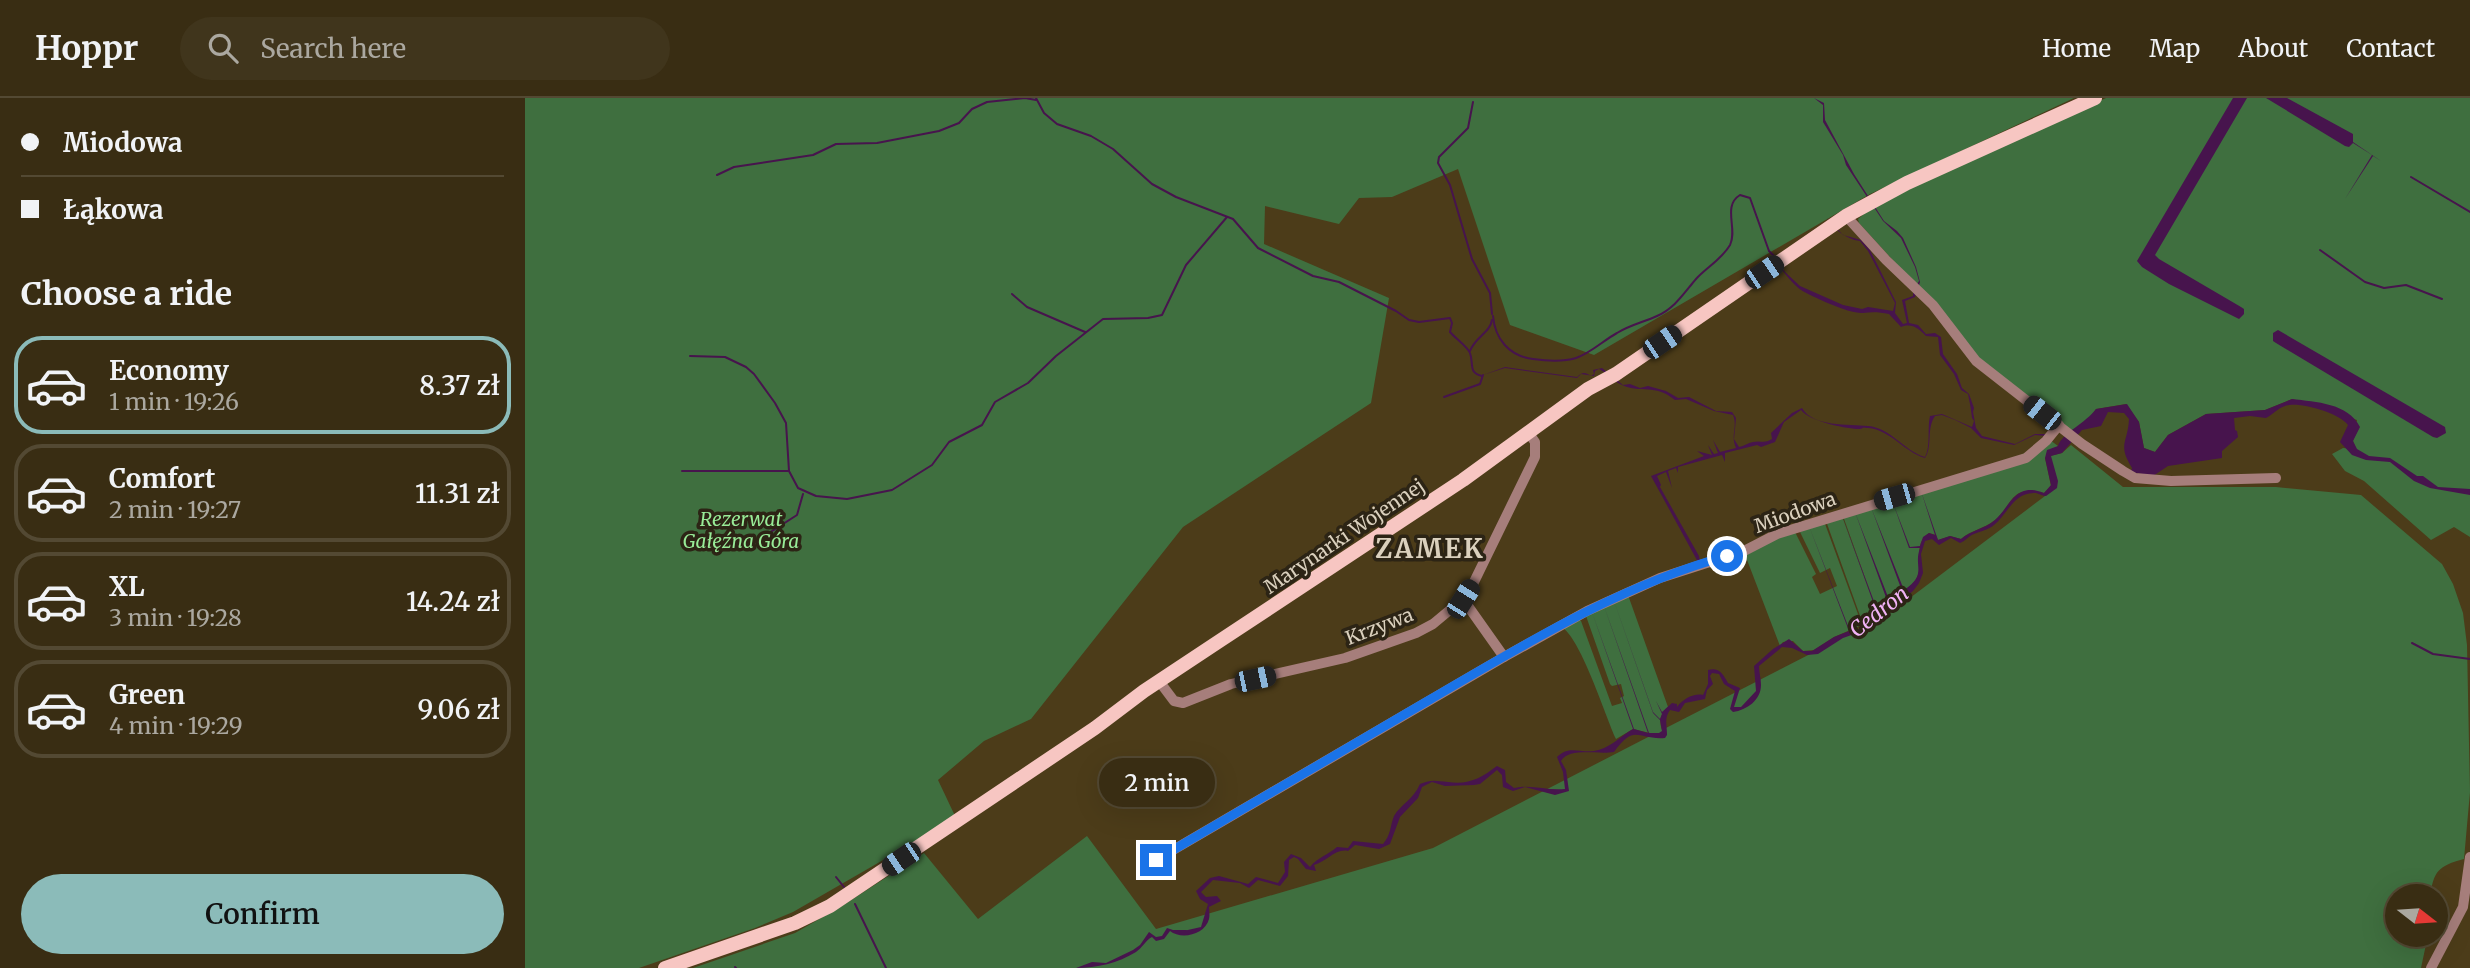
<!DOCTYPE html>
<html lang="en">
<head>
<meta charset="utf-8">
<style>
  :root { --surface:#392d13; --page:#40351c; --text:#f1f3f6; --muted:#aba8a0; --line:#534933; --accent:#8bbbb9 }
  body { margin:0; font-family:Merriweather,serif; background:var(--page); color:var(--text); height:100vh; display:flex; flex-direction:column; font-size:26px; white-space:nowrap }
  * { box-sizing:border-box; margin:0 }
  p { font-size:23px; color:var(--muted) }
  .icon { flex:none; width:38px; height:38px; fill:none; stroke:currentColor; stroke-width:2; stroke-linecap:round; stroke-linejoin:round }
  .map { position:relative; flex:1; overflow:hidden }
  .panel { display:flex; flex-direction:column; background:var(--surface); width:525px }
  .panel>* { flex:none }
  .banner { display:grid; align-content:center; height:154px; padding:0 21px; background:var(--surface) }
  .needle { width:46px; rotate:107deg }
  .tools { position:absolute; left:1860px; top:786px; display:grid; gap:14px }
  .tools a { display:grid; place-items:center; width:63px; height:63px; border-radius:50%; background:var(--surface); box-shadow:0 7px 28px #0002,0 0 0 2px var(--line); font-size:35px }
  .end { position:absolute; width:32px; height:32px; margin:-16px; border:9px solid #1a73e8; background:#fff; box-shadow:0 0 0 4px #fff }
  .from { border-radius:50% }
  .bubble { position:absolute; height:49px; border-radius:24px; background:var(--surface); box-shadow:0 7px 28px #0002,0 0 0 2px var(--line); font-size:23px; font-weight:600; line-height:49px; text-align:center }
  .car { position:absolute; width:21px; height:42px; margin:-21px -10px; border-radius:9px; box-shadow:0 0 5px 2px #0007; background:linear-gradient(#222 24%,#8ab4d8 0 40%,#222 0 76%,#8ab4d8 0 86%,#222 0) }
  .banner b { display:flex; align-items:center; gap:24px; height:66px; font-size:26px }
  .banner b+b { border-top:2px solid var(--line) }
  .banner i { width:18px; height:18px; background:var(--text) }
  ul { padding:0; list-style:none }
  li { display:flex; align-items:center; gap:21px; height:98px; margin:0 14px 10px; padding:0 7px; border:4px solid var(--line); border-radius:28px }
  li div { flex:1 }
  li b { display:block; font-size:26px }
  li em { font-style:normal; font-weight:600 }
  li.active { border-color:var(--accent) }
  li>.icon { width:63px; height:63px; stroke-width:1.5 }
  h2 { padding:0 21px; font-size:32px; line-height:84px }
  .primary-button { display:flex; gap:14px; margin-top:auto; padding:14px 21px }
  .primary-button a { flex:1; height:80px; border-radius:42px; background:var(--accent); color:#111; font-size:28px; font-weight:600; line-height:80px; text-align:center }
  header { display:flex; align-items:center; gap:42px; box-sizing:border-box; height:98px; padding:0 35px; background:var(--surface); border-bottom:2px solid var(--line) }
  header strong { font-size:33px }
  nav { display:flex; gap:38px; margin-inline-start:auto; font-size:24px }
  .search { width:490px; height:63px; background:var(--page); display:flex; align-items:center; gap:18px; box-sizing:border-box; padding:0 24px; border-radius:38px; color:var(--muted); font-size:26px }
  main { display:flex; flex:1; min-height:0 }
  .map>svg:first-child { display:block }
</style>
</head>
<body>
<header>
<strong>Hoppr</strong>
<div class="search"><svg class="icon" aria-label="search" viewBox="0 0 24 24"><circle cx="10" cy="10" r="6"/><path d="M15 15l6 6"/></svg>Search here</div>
<nav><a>Home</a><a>Map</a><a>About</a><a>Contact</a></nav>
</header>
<main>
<section class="panel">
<div class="banner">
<b><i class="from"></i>Miodowa</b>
<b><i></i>Łąkowa</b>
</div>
<h2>Choose a ride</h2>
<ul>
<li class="active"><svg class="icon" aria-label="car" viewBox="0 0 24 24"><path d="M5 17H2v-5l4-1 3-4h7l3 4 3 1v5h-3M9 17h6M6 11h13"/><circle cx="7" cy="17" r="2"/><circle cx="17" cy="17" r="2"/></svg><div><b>Economy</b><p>1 min · 19:26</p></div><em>8.37 zł</em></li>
<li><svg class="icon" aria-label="car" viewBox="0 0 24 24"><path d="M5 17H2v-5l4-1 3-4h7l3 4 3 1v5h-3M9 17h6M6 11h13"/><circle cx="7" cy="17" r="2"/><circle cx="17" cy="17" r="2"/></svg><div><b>Comfort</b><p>2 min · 19:27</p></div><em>11.31 zł</em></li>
<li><svg class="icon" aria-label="car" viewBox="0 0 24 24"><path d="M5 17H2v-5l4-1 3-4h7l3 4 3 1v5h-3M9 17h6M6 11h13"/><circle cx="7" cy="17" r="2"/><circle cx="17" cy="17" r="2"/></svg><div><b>XL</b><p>3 min · 19:28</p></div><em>14.24 zł</em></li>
<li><svg class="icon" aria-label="car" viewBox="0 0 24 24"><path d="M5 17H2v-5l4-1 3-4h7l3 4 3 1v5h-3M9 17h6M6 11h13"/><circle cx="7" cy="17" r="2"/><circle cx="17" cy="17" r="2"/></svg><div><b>Green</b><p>4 min · 19:29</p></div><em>9.06 zł</em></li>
</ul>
<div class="primary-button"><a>Confirm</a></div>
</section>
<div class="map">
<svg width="1945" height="870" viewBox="0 0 1945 870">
  <rect width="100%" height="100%" fill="#4c3c19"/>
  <g fill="#3f6f3f">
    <polygon points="0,0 1549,0 1345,96 1069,257 985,227 933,71 867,99 834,100 814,126 740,108 739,146 864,200 846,305 658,429 506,621 459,643 413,682 431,720 268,814 230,830 114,870 0,870"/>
    <polygon points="1581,0 1945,0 1945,439 1929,429 1906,442 1839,383 1820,373 1807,356 1818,350 1831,351 1828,343 1832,322 1767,301 1740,312 1681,316 1643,337 1630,354 1619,350 1614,324 1601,306 1571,311 1564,321 1547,333 1452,261 1407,205 1334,125 1333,121 1339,116 1339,113 1379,91"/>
    <path d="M1525 342 1533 348 1520 360 1526 388 1519 395C1484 387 1489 406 1470 422 1459 431 1446 432 1436 441L1425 438 1413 442 1411 437 1404 435C1387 446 1399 465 1392 480 1386 491 1349 517 1338 526L1301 423 1317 418 1347 499 1318 418 1464 373Z"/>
    <path d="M1546 347 1598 389H1751L1836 397 1917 466 1928 486 1938 515 1942 547 1945 694 1939 761C1913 768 1909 773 1905 798H1872V836L1903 837 1896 870H168L270 835 317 808 399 755 453 821 562 738 631 831 908 750 1129 636 1108 631 1091 641C1080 617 1057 544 1038 530L1053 521 1056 523 1087 608 1097 605 1095 600 1099 598 1096 586 1087 588 1085 586 1061 518 1103 497 1143 609C1135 615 1134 624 1137 632L1365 515 1528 392 1525 358 1537 355Z"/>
    <polygon points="1299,423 1337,527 1309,539 1289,552 1278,553 1268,543 1258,544 1255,548 1219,454 1269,432 1291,476 1287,479 1295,496 1312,488 1305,470 1295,475 1275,434"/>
  </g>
  <g fill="#47144d">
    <path d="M1289 0 1299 5 1300 22 1329 76 1359 123 1372 133 1378 140 1391 169 1395 184 1390 199 1380 203 1384 225 1393 227 1401 236 1410 235 1416 239 1418 256 1432 276 1437 290 1444 296 1449 310 1448 314 1451 330 1457 338 1490 346 1510 336H1522L1521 338 1510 337 1489 347 1456 340 1446 330 1430 322 1417 317 1410 318C1401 331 1408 348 1400 360 1379 354 1366 332 1343 330 1333 329 1341 331 1332 331 1318 330 1284 323 1276 312L1259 324 1250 344 1236 349 1232 347 1200 355V364L1197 357 1153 369V375L1151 370 1143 373 1147 390 1141 374 1132 378 1136 387 1135 389 1174 458 1175 463 1173 464 1126 378 1179 358 1172 353 1187 357 1183 347 1189 356 1193 355 1188 342 1195 354 1211 350C1205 337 1213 329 1208 317L1189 313 1161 301 1150 302C1129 285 1117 296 1097 287 1089 284 1082 275 1074 271L1070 273 1069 278 1056 276 1052 280 980 270 958 277 980 269 1052 279C1057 274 1060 274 1066 278L1069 276 1068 272 1077 270 1098 287 1105 286 1115 290 1123 288 1141 293 1153 300 1164 299 1191 313 1207 314 1211 320 1209 341 1214 349C1219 348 1223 345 1228 344 1236 342 1239 346 1247 341L1246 335 1267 315 1277 310C1288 329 1323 326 1343 328 1366 330 1379 353 1400 359 1406 348 1402 330 1405 318L1417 316 1447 329 1449 323 1447 320C1446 310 1445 306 1443 296L1436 292 1429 276 1415 257 1413 239 1401 238C1393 230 1387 225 1376 229L1364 216C1354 214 1347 214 1338 215 1324 216 1288 199 1276 192 1265 184 1256 170 1248 159L1249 157 1260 174 1275 188 1318 207 1337 211 1343 209 1368 213 1370 205 1343 153 1335 143C1320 141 1309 131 1302 120L1318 137 1336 142 1345 152 1371 204 1370 215 1378 226 1382 225 1377 202 1388 198V193L1394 183 1390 169 1376 140 1358 123 1321 67 1318 57 1298 24V7Z"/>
    <polygon points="1708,0 1722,0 1630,157 1634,161 1716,209 1719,211 1719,216 1714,221 1644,186 1617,169 1612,163"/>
    <polygon points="1741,0 1762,0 1828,36 1828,44 1856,63 1848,58 1820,101 1847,57 1828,45 1824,49 1820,48"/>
    <polygon points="1753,232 1920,329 1921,335 1912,340 1908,339 1751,245 1748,243 1748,235"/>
    <path d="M1767 301C1791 304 1823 305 1835 329L1828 343 1832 351 1844 358 1865 360 1892 378H1898L1913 389 1945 391V397L1905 390 1889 383 1865 364 1841 362 1827 357 1815 344 1823 327C1814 315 1774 303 1760 308 1753 310 1747 317 1741 320L1725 318 1709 320 1710 332 1712 333 1713 339 1697 353V360L1643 368 1628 378 1606 374 1607 370C1592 346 1603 345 1604 321L1599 315 1583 314 1576 328 1557 332 1537 355 1526 358 1533 383 1532 390 1521 398C1518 398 1515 396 1511 395 1489 393 1482 417 1469 427 1463 432 1456 433 1449 436 1443 438 1441 443 1435 445L1426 440 1414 447 1407 441 1400 443 1396 456 1398 475 1394 485 1388 493 1338 533 1318 540 1293 556 1282 557 1267 550 1257 549 1234 568C1234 575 1236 580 1236 587 1236 602 1222 612 1208 614L1205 611 1210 593 1199 586 1194 576 1187 575 1185 578 1188 586 1182 592 1180 601 1160 605 1154 614 1145 612C1139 620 1142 627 1142 637L1140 640C1112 642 1110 625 1089 654 1073 657 1044 649 1036 663L1041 672 1044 693 1030 697 1000 689 988 693 978 689 977 677 972 672 955 686 949 687 920 688 907 684 897 689 893 700 875 719 865 746 854 751 830 747 823 753C811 750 801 764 789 767L791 773 781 771 773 761 769 759 764 762 763 778 755 788 733 782 724 790 715 785 688 782 676 794 681 799 692 798 696 803 684 809C684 813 685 817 684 821 680 837 656 842 645 833L639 841 631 843 627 839C621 842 617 850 611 854 593 865 572 870 551 870L567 864 581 865 608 852 615 847 624 834 631 839 637 838 642 830 654 834 676 829 683 806 675 801 671 793 685 780 694 778 723 786 731 779 753 785 760 774 759 764 766 756 776 760 785 769C793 759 803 757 812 749L823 750 828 743 858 746C866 737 865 728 869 718 876 706 888 702 895 686 907 681 911 683 923 684 944 687 956 680 972 668L980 672 981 684 989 690C1007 686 1022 693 1040 691L1038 674 1032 659C1044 647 1054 655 1069 653 1084 651 1096 638 1108 631L1068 517 1109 631 1123 635 1079 508 1124 635H1134L1137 633 1135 622 1128 615 1089 503 1128 614 1135 621 1137 616 1131 603 1137 614 1147 605 1152 606V609C1158 601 1169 595 1178 597L1183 586V572C1194 569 1198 576 1203 585L1215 590 1209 609H1216L1231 593 1229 568 1248 551 1264 541 1278 553H1287L1309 539 1324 533 1284 428 1325 533 1335 531 1352 515 1317 418 1353 514 1363 505 1330 414 1365 504 1377 493 1346 409 1379 492C1403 476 1388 469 1395 450H1384L1368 405 1385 449 1395 448 1398 439 1404 435 1410 437 1396 393 1413 442 1425 438 1436 441C1446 432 1460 431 1470 422 1485 409 1490 383 1519 395L1526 387 1520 360 1522 352 1533 348C1537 335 1561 325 1571 311L1602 306 1614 324 1619 350 1630 354 1643 337 1681 316 1740 312Z"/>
  </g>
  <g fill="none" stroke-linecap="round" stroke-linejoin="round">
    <g stroke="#47144d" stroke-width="2">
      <path d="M511 0 519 15 532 26 566 38 588 51 627 86 651 99 708 121 733 150 788 178 814 184 871 213 884 222 894 224 925 220 927 225 925 234C930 240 943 249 945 255 949 266 943 275 957 278"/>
      <polyline points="948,4 943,30 914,59 913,65 925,87 947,161 965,195 967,216"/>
      <polyline points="192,77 209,69 288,57 311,46 352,45 414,33 434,25 447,11 462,4 500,0 511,2"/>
      <polyline points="1886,79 1945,114"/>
      <polyline points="1795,152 1840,184 1859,190 1881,187 1917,201"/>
      <polyline points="487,196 502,209 560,234"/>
      <path d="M968 218C970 241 984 258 1008 261 1022 263 1038 264 1051 260 1066 255 1079 242 1092 235 1105 227 1119 224 1132 218 1150 210 1159 195 1171 181 1181 170 1197 161 1205 147 1213 131 1197 108 1215 97L1225 100 1244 153 1249 158"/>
      <path d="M945 253C950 239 965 235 967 222"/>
      <polyline points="165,258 200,259 221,269 229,276 250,305 261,325 264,373 273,390 291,398 322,401 367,392 407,367 424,344 457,327 470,304 503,285 531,258 578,221 623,220 637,217 661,167 702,119"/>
      <polyline points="919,299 955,286 958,277"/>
      <polyline points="157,373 264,373"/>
      <polyline points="227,446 272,417 278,396"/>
      <polyline points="1887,545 1908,556 1945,561"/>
      <polyline points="311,779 319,789"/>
      <polyline points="330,806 361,870"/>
      <polyline points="649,833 661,833"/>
      <polyline points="210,869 211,870"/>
    </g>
    <g stroke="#a67e7b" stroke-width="10">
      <polyline points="1321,118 1361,162 1408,207 1451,263 1557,346 1598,373 1610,380 1646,383 1751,380"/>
      <polyline points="938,501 979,559"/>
      <polyline points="634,583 649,603 658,605 706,586 820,560 891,535 908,526 938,501 949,484 1010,359 1010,344 1003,334"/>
      <polyline points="631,762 979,559 1062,513 1135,480 1219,453 1252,436 1501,360 1521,343 1534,327"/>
      <polyline points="1906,870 1938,809 1945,759"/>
    </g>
    <polyline stroke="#f7c6c2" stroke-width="14" points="140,870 270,825 305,808 570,630 619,593 696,542 938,382 1063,291 1091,276 1321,118 1382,85 1570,0"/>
  </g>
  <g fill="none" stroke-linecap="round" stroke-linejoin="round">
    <path stroke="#1a73e8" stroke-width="9" d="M631 762C723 708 815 655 906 601 1000 546 1096 487 1202 458"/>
  </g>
  <g text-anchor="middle" stroke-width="7" stroke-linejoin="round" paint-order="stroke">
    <g font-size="19" fill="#dad0bd" stroke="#2c2415">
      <text transform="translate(1270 414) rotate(-20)" y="7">Miodowa</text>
      <text transform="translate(819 438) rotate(-34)" y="7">Marynarki Wojennej</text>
      <text transform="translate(854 528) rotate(-21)" y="7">Krzywa</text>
    </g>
    <g font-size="19" font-style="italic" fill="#98eb97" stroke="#2c2415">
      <text x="216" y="428">Rezerwat<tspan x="216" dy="22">Gałęźna Góra</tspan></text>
    </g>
    <g font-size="21" font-style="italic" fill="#f1b3f6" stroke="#2c2415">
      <text transform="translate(1354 514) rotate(-38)" y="7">Cedron</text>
    </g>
    <g font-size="26" font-weight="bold" letter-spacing="2" fill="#dad0bd" stroke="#2c2415">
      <text x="905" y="460">ZAMEK</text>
    </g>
  </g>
</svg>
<div class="tools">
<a><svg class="needle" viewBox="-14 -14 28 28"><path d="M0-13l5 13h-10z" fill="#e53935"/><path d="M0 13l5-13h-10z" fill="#aba8a0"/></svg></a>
</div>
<i class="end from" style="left:1202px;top:458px"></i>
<i class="end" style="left:631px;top:762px"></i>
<div class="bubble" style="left:574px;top:660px;width:116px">2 min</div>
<i class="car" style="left:1239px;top:174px;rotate:56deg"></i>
<i class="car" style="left:1137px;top:244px;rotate:56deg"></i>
<i class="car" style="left:1517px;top:315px;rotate:308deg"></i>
<i class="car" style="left:1369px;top:399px;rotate:254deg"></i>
<i class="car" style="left:938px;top:501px;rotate:32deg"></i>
<i class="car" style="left:730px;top:581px;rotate:78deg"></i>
<i class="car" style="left:376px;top:761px;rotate:236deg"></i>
</div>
</main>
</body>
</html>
